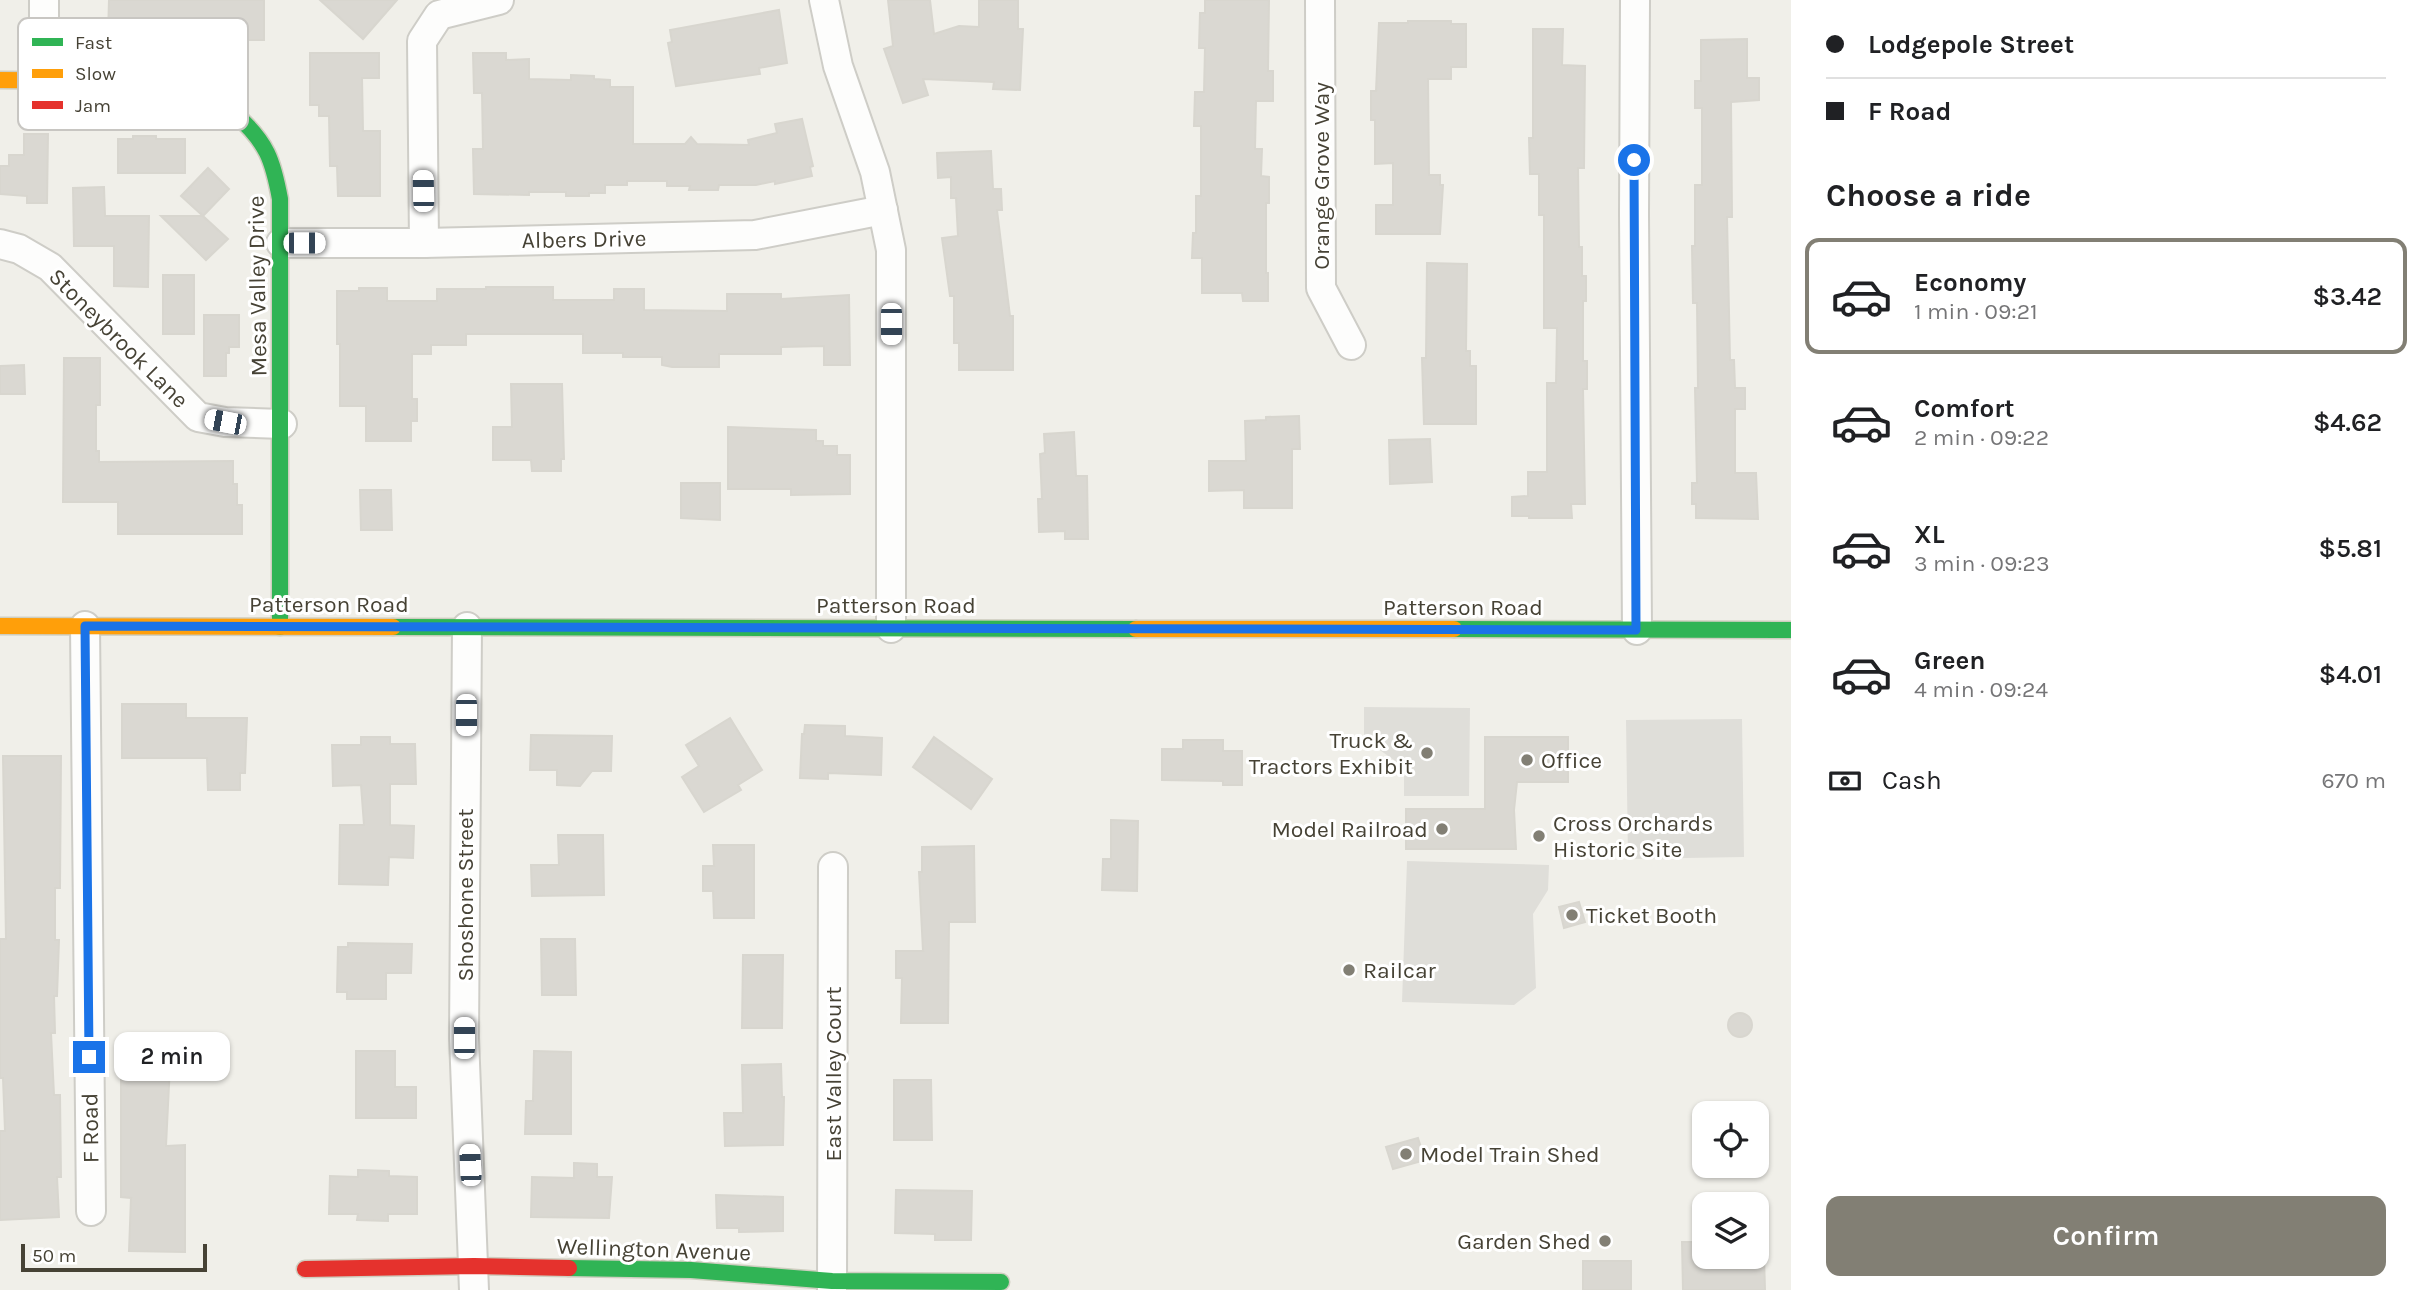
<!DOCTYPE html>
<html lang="en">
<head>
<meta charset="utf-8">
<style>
  :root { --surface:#fff; --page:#f6f6f6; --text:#202124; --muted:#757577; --line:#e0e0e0; --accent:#827f74 }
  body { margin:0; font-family:Karla,sans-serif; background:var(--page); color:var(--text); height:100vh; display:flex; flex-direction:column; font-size:26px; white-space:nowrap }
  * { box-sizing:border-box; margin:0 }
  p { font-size:23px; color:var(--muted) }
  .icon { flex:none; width:38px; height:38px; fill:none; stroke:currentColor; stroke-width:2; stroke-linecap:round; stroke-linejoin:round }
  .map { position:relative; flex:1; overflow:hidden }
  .panel { display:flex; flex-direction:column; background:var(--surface); width:630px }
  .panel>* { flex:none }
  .hud { display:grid; align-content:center; height:154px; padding:0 35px; background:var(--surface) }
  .buttons { position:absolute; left:1692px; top:1101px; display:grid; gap:14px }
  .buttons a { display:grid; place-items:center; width:77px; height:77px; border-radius:14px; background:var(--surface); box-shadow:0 2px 5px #0004; font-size:35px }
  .scale { position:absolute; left:21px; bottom:18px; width:186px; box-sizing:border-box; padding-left:7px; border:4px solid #464235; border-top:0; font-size:19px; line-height:24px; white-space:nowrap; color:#464235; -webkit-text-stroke:5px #fff; paint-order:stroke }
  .end { position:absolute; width:32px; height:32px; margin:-16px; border:9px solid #1a73e8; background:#fff; box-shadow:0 0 0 4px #fff }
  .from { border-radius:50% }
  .bubble { position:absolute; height:49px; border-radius:14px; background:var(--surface); box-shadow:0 2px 5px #0004; font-size:23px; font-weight:600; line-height:49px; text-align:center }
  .car { position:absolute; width:21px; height:42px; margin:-21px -10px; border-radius:9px; box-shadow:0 0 5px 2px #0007; background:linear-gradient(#fff 24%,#345 0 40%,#fff 0 76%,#345 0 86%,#fff 0) }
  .hud b { display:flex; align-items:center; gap:24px; height:66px; font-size:26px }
  .hud b+b { border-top:2px solid var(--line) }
  .hud i { width:18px; height:18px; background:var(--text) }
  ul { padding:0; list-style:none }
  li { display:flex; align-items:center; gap:21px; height:116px; margin:0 14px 10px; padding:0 21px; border:4px solid transparent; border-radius:14px }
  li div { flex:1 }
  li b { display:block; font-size:26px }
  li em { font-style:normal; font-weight:600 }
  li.active { border-color:var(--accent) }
  li>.icon { width:63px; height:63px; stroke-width:1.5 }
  h2 { padding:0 35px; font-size:32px; line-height:84px }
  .pay { display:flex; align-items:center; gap:18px; height:77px; padding:0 35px; font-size:26px }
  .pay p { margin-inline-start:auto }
  .button { display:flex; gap:14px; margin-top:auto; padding:14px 35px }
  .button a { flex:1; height:80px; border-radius:14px; background:var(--accent); color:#fff; font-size:28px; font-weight:600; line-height:80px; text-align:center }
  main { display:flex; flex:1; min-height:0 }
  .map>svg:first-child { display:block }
</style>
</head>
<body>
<main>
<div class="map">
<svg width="1791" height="1290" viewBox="0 0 1791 1290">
  <rect width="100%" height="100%" fill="#f0efe9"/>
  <g fill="#dfded9">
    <polygon points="1364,707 1470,708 1469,796 1404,796 1404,767 1364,739"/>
    <polygon points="1742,719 1744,857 1628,859 1626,720"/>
    <polygon points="1407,861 1549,865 1548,890 1533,914 1536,988 1514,1005 1402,1002"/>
  </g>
  <g fill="#dad8d2" stroke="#d8d6cf" stroke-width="2">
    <polygon points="109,0 264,0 264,40 237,40 237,38 225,38 223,35 108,35"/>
    <polygon points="320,0 397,0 363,39"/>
    <polygon points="888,0 930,0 934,34 959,26 979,27 979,0 1018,0 1018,29 1023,29 1020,90 993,89 994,82 923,79 928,95 903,103 884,49 893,46"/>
    <polygon points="1205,0 1269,0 1268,71 1273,71 1273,101 1256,101 1255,149 1262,149 1261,176 1269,177 1269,203 1266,203 1266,273 1268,273 1268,301 1243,301 1242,293 1202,293 1202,258 1192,258 1193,233 1196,233 1196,196 1201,196 1201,126 1194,126 1195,92 1204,92 1205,48 1199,48 1200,13 1205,13"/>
    <polygon points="779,10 787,63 759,68 760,74 676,86 668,43 672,42 670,30"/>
    <polygon points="1408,21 1451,21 1451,24 1466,24 1466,67 1451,67 1451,79 1428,79 1429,175 1440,175 1440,185 1443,185 1440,234 1376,234 1376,205 1393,205 1393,163 1375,164 1375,120 1371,120 1371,91 1376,91 1379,23 1408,23"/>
    <polygon points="1533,29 1563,29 1562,65 1585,66 1584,168 1578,168 1579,247 1582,247 1582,276 1586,276 1586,301 1583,301 1583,361 1587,361 1587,389 1583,389 1585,504 1571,504 1572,518 1529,518 1529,516 1512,516 1512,497 1528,496 1528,472 1547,472 1547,383 1556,383 1557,328 1544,328 1544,215 1539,215 1539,174 1530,174 1529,138 1533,138"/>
    <polygon points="1747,39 1747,78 1759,78 1759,100 1731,102 1732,217 1727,217 1730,360 1734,360 1735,388 1745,388 1745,409 1735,409 1735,473 1756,473 1758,519 1696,518 1696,504 1692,504 1692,483 1697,483 1695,388 1698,388 1697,303 1693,303 1692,246 1695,246 1695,185 1702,185 1702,108 1695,108 1695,81 1701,81 1701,40"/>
    <polygon points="310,53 379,53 379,78 362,78 363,131 380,131 380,196 338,196 337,166 330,166 329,116 319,116 319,105 310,105"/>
    <polygon points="473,53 506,53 506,60 529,59 529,79 571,80 571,75 594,76 594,79 610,80 610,87 633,87 633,144 685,144 691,137 697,144 749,145 748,140 777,133 775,124 802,119 813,166 810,167 812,176 775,184 775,181 756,185 719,185 718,190 689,190 690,186 667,186 667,181 627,181 627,185 605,185 605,193 589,193 589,196 566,196 566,192 529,192 529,195 474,194 473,149 483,149 482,93 474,93"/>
    <polygon points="24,134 48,134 47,203 27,203 27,196 0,194 0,166 9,166 9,155 24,155"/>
    <polygon points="133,136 156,136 156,139 185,139 185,173 118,173 118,139 133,139"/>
    <polygon points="991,151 993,189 1001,189 1002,210 997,210 1010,316 1013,316 1013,370 959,370 959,343 954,343 954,296 950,296 942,238 958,236 956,198 951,198 951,177 938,178 937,153"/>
    <polygon points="208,168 229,189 203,216 228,239 206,260 161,216 203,216 181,196"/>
    <polygon points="104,187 105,216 149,216 148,287 114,286 114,246 74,246 73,188"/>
    <polygon points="1427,263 1467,264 1466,351 1470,351 1470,366 1476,366 1476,424 1424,424 1422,358 1426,358"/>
    <rect x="163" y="275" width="31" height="59"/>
    <polygon points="486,287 553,287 553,300 614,300 614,289 644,289 644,310 727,311 727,294 781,294 781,299 849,295 850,365 824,365 824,346 781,347 781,354 719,354 719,367 672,367 662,365 662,357 623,357 623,353 583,353 583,334 466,334 466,345 431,345 431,354 412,354 412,399 417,399 417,421 411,421 411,441 366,441 366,406 340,406 340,344 337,344 337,291 359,291 359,288 387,288 387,301 437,301 437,289 486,289"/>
    <polygon points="204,315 239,315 239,347 229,347 229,353 226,353 226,376 204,376"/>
    <polygon points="64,358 100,358 100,405 96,405 96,451 99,451 99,462 233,461 233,484 237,484 237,505 242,505 242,534 118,534 118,502 63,502"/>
    <polygon points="24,365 25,394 0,394 0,366"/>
    <polygon points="511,384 562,384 564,459 561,459 561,471 532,471 531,460 493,460 493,427 512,427"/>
    <polygon points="1299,416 1300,449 1292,449 1292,508 1244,508 1244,490 1209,491 1209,461 1246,461 1245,421 1266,420 1266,417"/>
    <polygon points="728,427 816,430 816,441 823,441 823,446 837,446 837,455 850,455 850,494 791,495 791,489 728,489"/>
    <polygon points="1074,432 1076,476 1087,476 1088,539 1065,539 1065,531 1039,532 1038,499 1042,499 1040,454 1045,453 1044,434"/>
    <polygon points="1430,439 1432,482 1390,484 1389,440"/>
    <polygon points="681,483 720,483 720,520 681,518"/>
    <polygon points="360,490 391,490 392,530 361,530"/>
    <polygon points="122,704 186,704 186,718 247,718 245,773 240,773 240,790 208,790 207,758 122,758"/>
    <polygon points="730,718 762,770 738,785 741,790 704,812 682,777 699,766 686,745"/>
    <polygon points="805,725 845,726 845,736 882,738 881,775 828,773 828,779 800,778 802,734 804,734"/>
    <polygon points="531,735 612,736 611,771 592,771 580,786 557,785 557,770 530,770"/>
    <polygon points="361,737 390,737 390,744 415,744 416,784 390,784 390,825 414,826 413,858 389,857 388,885 339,884 340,825 364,825 361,785 333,786 332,745 361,745"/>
    <polygon points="934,737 992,779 971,809 913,767"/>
    <polygon points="1485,737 1568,737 1568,782 1517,782 1514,810 1516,849 1406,849 1406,809 1485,809"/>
    <polygon points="1183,740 1223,740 1223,751 1242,751 1242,785 1223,785 1223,781 1162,780 1162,749 1183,749"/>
    <polygon points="3,756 61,756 60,888 55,888 55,940 59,940 57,996 54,996 55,1033 51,1033 54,1095 60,1095 61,1177 57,1177 59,1217 0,1220 0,1131 5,1131 3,1078 0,1078 0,939 6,939"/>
    <polygon points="1111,820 1138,821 1137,891 1102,890 1103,859 1111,859"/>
    <polygon points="558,835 603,835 604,895 532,896 531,865 559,865"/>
    <polygon points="713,845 754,845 754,918 714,918 713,891 703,891 703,866 714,866"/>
    <polygon points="974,846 975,922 949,922 948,1023 901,1023 902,978 896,978 896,951 923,951 919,872 922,872 922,847"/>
    <polygon points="1579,902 1585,922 1564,928 1559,907"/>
    <polygon points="541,939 575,939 576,995 542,995"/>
    <polygon points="348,943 412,944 411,973 386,973 386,999 347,999 347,992 337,992 338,947 348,947"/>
    <polygon points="743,955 783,955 782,1028 742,1028"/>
    <circle cx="1740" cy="1025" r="12"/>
    <polygon points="356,1051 395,1051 395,1087 416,1087 416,1118 356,1118"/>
    <polygon points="534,1051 571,1052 571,1134 525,1134 526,1101 533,1101"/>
    <polygon points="781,1064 782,1097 784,1097 783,1145 725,1146 724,1113 743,1113 742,1065"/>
    <polygon points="121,1065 170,1065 166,1146 185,1145 185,1252 129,1251 131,1198 121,1197"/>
    <polygon points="894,1080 931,1080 932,1140 894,1140"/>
    <polygon points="1418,1138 1425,1160 1393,1169 1386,1147"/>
    <polygon points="574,1163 597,1164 597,1177 612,1177 609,1218 531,1217 532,1177 574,1178"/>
    <polygon points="358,1170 389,1171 389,1176 417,1177 417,1214 388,1214 388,1221 357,1220 358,1214 329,1214 330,1176 358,1177"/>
    <polygon points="896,1190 972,1191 971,1240 935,1240 935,1234 895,1233"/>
    <polygon points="716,1195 783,1197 783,1231 739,1232 739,1228 717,1228"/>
    <polygon points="1682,1242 1704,1242 1704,1256 1764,1256 1765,1290 1683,1290"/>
    <rect x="1583" y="1261" width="48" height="29"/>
  </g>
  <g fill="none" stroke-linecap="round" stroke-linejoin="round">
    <defs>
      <g id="street">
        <polyline points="44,0 44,79"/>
        <polyline points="824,0 838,66 875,172 891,250 891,628"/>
        <polyline points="1320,0 1321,288 1351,345"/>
        <polyline points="1635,0 1634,214 1637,630"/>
        <polyline points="281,243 424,243 755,235 883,210"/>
        <polyline points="424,243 422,41 439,15 499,0"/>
        <polyline points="0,244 19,249 50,267 198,417 225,422 282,424"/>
        <polyline points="85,626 91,1211"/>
        <polyline points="467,627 464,1038 474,1290"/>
        <polyline points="832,1290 833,867"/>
      </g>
      <g id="fast">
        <path d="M236 115C267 142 273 161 280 199V627"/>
        <polyline points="393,627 1136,629"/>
        <polyline points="1454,629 1791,630"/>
        <polyline points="569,1268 691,1270 832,1281 1001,1282"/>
      </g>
      <g id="slow">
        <polyline points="0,80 132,81 192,88 236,115"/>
        <polyline points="0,626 393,627"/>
        <polyline points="1136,629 1454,629"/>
      </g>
      <polyline id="jam" points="305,1269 474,1266 569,1268"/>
    </defs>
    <use href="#street" stroke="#cecdc7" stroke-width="32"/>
    <use href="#fast" stroke="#cfcec0" stroke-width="19"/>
    <use href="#slow" stroke="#cfcec0" stroke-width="19"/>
    <use href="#jam" stroke="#cfcec0" stroke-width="19"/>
    <use href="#street" stroke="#fdfdfc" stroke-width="28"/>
    <use href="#fast" stroke="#30b455" stroke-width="16"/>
    <use href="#slow" stroke="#ff9f0a" stroke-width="16"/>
    <use href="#jam" stroke="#e5322d" stroke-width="16"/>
  </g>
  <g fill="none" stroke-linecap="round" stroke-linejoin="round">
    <polyline stroke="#1a73e8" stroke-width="9" points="89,1057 85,626 1636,630 1634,160"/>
  </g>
  <g fill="#827f74" stroke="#fff" stroke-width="2.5">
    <circle cx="1427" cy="753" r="7"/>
    <circle cx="1527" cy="760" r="7"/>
    <circle cx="1442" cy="829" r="7"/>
    <circle cx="1539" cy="836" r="7"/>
    <circle cx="1572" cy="915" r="7"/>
    <circle cx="1349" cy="970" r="7"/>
    <circle cx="1406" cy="1154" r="7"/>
    <circle cx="1605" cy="1241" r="7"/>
  </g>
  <g text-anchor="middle" stroke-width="6" stroke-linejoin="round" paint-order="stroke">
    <g font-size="23" fill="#464235" stroke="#fff">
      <text transform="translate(1321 176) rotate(-90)" y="8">Orange Grove Way</text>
      <text transform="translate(584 239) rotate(-1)" y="8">Albers Drive</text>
      <text transform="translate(257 286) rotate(-91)" y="8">Mesa Valley Drive</text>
      <text transform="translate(119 338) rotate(45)" y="8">Stoneybrook Lane</text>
      <text x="329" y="612">Patterson Road</text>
      <text x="896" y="613">Patterson Road</text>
      <text x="1463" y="615">Patterson Road</text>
      <text transform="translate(465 895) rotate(-90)" y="8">Shoshone Street</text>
      <text transform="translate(833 1074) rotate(-90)" y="8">East Valley Court</text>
      <text transform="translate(90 1128) rotate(-91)" y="8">F Road</text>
      <text transform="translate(654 1249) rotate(2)" y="8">Wellington Avenue</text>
    </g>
    <g font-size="23" fill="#464235" stroke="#fff" text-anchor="start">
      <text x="1413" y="748" text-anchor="end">Truck &amp;<tspan x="1413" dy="26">Tractors Exhibit</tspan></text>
      <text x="1541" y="768">Office</text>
      <text x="1553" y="831">Cross Orchards<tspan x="1553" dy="26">Historic Site</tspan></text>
      <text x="1428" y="837" text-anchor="end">Model Railroad</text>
      <text x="1586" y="923">Ticket Booth</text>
      <text x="1363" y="978">Railcar</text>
      <text x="1420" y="1162">Model Train Shed</text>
      <text x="1591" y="1249" text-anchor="end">Garden Shed</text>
    </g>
  </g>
  <rect x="18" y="18" width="230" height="112" rx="10" fill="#fff" stroke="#c8c6c2" stroke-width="2"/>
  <rect x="32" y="38" width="31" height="8" fill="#30b455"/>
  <rect x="32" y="69" width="31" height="9" fill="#ff9f0a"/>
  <rect x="32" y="101" width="31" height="8" fill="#e5322d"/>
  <g font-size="19" fill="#464235">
    <text x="75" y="49">Fast</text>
    <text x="75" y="80">Slow</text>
    <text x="75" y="112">Jam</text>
  </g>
</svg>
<div class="buttons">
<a><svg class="icon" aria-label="locate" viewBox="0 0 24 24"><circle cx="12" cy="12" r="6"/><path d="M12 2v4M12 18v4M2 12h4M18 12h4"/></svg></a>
<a><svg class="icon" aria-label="layers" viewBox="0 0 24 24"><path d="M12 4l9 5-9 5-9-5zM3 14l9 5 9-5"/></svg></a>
</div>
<div class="scale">50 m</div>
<i class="end from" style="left:1634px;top:160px"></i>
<i class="end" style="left:89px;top:1057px"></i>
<div class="bubble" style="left:114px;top:1032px;width:116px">2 min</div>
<i class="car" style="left:423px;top:191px;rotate:359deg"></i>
<i class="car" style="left:304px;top:243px;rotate:90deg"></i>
<i class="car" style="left:891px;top:324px;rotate:180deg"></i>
<i class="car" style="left:225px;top:422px;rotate:281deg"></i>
<i class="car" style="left:466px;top:715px;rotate:180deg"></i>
<i class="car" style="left:464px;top:1038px;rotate:0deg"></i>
<i class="car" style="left:470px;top:1165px;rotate:357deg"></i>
</div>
<section class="panel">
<div class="hud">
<b><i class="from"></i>Lodgepole Street</b>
<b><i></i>F Road</b>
</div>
<h2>Choose a ride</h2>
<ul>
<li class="active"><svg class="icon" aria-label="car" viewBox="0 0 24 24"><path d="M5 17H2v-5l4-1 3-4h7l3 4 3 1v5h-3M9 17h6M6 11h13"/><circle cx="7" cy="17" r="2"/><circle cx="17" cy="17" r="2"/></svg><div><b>Economy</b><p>1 min · 09:21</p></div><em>$3.42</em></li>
<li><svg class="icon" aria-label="car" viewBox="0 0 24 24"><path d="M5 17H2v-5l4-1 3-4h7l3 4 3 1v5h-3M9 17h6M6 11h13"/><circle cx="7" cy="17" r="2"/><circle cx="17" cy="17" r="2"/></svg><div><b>Comfort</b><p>2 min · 09:22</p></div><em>$4.62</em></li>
<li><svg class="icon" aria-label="car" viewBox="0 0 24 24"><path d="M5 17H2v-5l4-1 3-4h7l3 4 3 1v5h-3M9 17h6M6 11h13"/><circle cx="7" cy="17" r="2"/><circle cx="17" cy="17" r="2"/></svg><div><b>XL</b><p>3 min · 09:23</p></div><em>$5.81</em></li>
<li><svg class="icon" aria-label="car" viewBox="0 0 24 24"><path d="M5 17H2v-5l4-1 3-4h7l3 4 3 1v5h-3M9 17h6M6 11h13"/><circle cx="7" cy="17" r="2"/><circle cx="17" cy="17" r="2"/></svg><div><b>Green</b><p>4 min · 09:24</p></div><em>$4.01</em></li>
</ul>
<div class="pay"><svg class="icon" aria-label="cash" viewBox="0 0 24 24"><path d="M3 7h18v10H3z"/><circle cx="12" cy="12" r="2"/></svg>Cash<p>670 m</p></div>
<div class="button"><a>Confirm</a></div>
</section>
</main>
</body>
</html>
